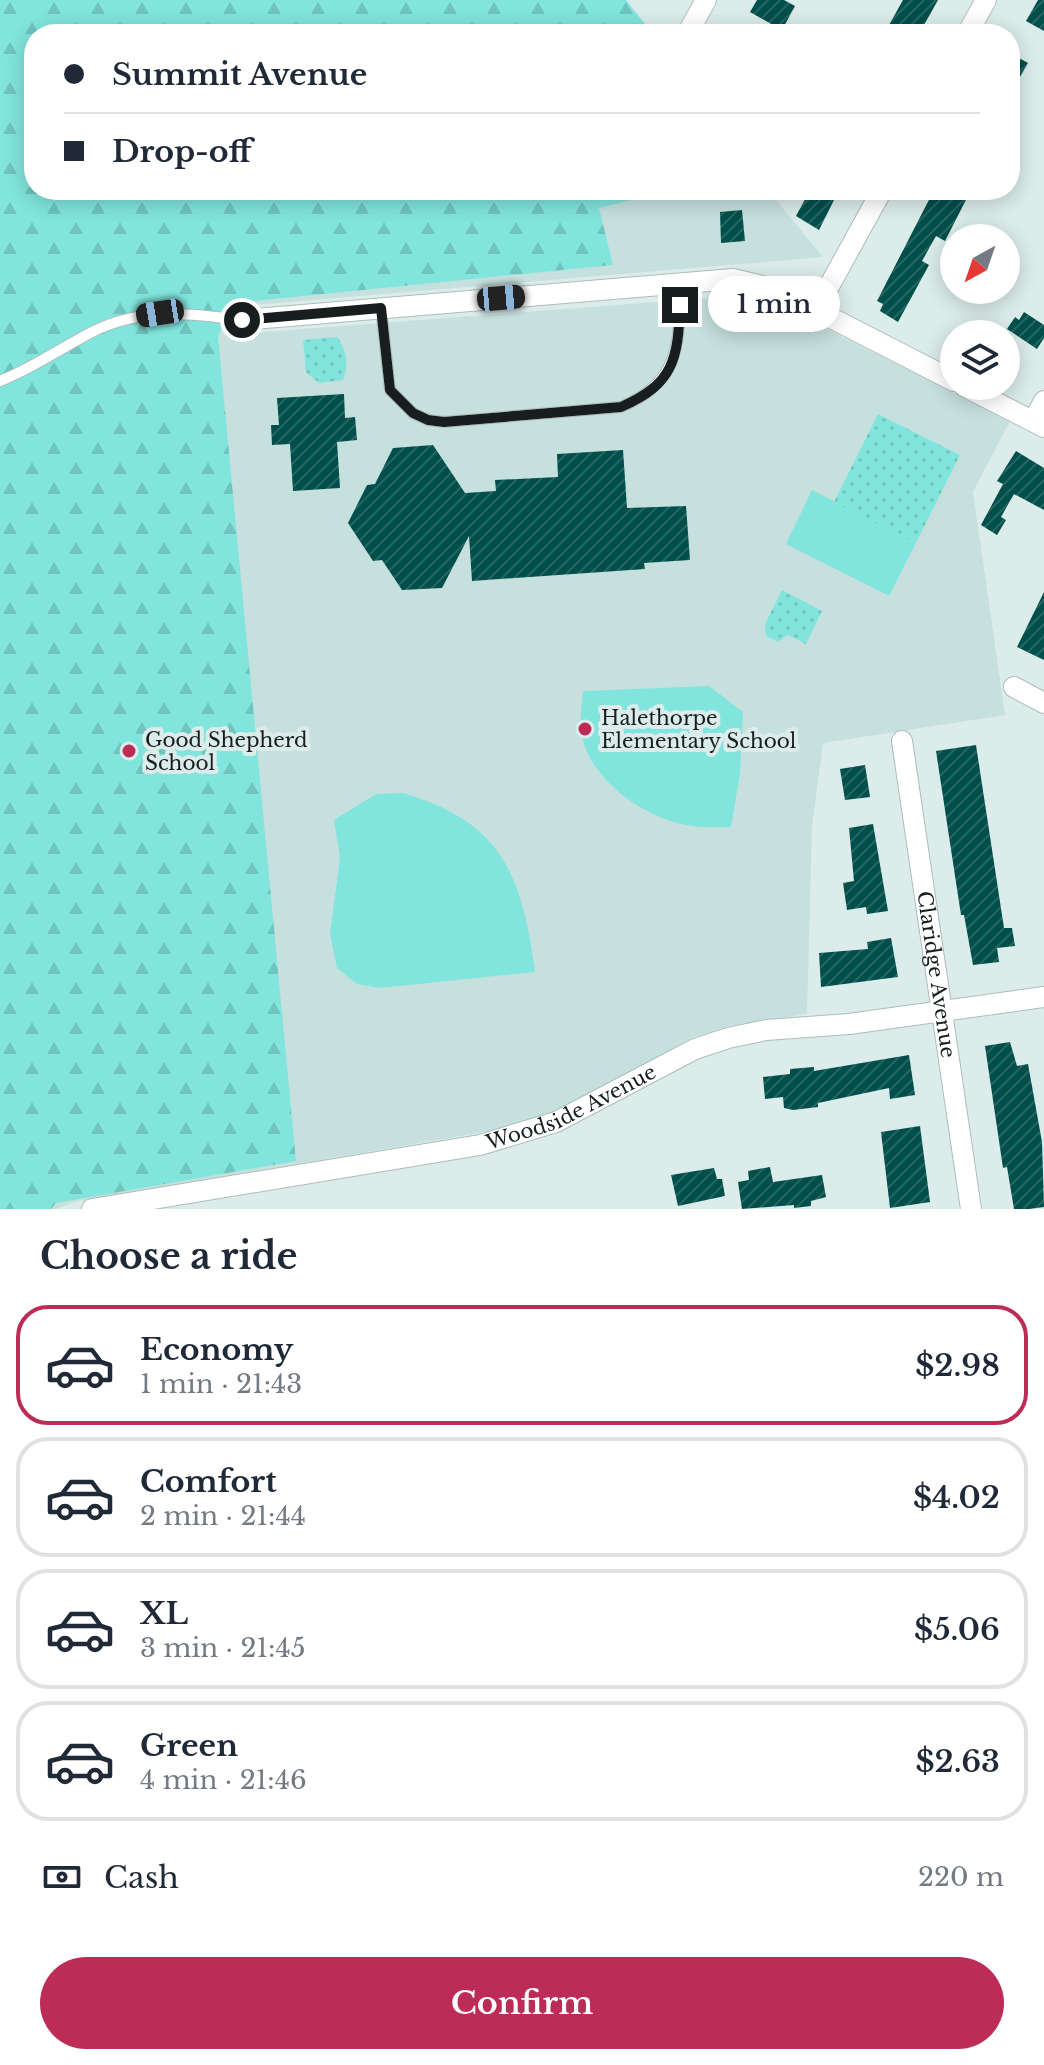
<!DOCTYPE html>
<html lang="en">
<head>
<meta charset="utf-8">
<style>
  :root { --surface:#fff; --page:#f6f6f7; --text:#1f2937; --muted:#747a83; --line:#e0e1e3; --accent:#bc2c57 }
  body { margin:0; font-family:"Libre Baskerville",serif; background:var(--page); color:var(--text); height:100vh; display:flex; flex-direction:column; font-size:30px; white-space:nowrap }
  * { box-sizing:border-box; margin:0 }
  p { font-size:26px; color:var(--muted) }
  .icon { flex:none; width:44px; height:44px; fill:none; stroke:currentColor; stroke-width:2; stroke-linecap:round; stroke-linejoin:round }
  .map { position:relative; height:1209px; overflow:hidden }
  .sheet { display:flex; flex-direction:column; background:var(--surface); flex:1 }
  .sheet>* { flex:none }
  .guide { position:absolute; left:24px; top:24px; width:996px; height:176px; border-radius:32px; box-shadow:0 4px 20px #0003; display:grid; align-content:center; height:176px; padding:0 40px; background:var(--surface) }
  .needle { width:52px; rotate:220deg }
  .tools { position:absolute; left:940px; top:224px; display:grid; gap:16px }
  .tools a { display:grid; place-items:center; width:80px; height:80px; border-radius:50%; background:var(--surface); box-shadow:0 4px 20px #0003; font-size:40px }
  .end { position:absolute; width:36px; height:36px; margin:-18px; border:10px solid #181e1e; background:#fff; box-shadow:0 0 0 4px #fff }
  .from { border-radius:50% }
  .bubble { position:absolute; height:56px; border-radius:28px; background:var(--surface); box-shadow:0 4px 20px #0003; font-size:26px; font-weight:600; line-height:56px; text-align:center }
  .car { position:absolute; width:24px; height:48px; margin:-24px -12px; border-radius:10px; box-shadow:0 0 6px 2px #0007; background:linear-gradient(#222 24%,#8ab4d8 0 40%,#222 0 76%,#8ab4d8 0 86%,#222 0) }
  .guide b { display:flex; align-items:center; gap:28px; height:76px; font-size:30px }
  .guide b+b { border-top:2px solid var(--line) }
  .guide i { width:20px; height:20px; background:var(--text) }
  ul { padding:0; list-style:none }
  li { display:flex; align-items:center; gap:24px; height:120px; margin:0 16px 12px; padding:0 24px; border:4px solid var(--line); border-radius:32px }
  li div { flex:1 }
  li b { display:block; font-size:30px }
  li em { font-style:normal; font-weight:600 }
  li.on { border-color:var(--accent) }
  li>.icon { width:72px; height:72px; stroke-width:1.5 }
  h2 { padding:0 40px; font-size:36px; line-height:96px }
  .pay { display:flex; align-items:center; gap:20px; height:88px; padding:0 40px; font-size:30px }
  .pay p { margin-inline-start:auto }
  .cta { display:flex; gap:16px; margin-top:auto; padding:16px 40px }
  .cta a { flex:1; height:92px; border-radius:48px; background:var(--accent); color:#fff; font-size:32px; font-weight:600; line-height:92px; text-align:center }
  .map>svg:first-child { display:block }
</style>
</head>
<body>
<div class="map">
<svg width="1044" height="1209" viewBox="0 0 1044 1209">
  <defs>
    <pattern id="forest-firs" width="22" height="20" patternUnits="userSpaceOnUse" patternTransform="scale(2)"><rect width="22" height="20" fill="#81e5dd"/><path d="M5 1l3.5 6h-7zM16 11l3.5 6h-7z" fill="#6fc4bd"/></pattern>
    <pattern id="park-dots" width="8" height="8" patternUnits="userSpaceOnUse" patternTransform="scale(2)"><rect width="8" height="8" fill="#81e5dd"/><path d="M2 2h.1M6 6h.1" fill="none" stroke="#6fc4bd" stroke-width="1.8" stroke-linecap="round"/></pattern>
    <pattern id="building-hatch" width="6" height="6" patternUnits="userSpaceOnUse" patternTransform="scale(2)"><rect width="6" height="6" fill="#004f4b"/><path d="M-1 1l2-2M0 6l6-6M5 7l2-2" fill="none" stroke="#256562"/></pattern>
  </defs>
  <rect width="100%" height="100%" fill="#dbecea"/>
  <polygon fill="#c6e0dd" points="0,0 34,34 34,190 768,190 823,257 241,306 223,335 749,295 771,301 1010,421 973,492 1005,715 823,743 812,826 807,1014 728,1026 690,1038 584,1100 519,1126 74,1202 57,1209 0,1209"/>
  <g fill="#81e5dd">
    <polygon points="812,490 916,543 889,596 786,544"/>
    <path d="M709 686 743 712 740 773 731 827C719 827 705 828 693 826 647 821 585 778 581 729 580 717 582 703 583 691Z"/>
    <path d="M403 793C503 822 522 876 535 972L380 988 357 984 337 968 330 934 340 858 334 820 376 794Z"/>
  </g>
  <polygon fill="url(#forest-firs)" points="0,0 626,0 653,34 34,34 34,190 671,190 599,208 613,265 235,303 218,336 296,1161 56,1203 51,1209 0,1209"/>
  <g fill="url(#park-dots)">
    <path d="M337 337C347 350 349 365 343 380L319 383 306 372 303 340Z"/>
    <polygon points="878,414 960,455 916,543 834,502"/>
    <polygon points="782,590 822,611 806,644 788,635 778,642 766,636 765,624"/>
  </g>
  <g fill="url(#building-hatch)">
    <polygon points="757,0 784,0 795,6 782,30 750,12"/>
    <polygon points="903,0 938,0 919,34 884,34"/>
    <polygon points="1038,0 1044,0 1044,31 1026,21"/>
    <polygon points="1010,53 1028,63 1010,94"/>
    <polygon points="810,190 839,190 819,230 796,216"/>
    <polygon points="934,190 971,190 945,241 936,236 922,261 929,265 898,322 880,311 883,304 877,301"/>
    <polygon points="742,210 745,241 721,243 720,212"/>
    <polygon points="1024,312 1044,325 1044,338 1037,349 1007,329 1015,317 1019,320"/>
    <polygon points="344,394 345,418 355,417 357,440 337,442 340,488 293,491 290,444 272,445 271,425 279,425 277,398"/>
    <polygon points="433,445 465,493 496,491 495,480 558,477 557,454 623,450 627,508 686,506 690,560 644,563 645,569 472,581 469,536 442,588 402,590 382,560 373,561 348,523 367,485 375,484 393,448"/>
    <polygon points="1016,451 1044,468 1044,510 1014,494 1001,517 1006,520 997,535 981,525 1003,484 997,481"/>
    <polygon points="1044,592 1044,660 1017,647"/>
    <polygon points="976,745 1004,928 1012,928 1015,946 997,948 999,962 973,965 964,915 961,915 936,751"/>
    <polygon points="865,765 870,797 845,800 840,769"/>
    <polygon points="873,824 888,911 867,914 866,907 847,910 843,883 854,881 849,828"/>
    <polygon points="891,938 898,977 821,987 819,953 868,949 867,942"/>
    <polygon points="1010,1042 1017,1066 1028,1064 1042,1142 1044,1207 1029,1209 1014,1209 1007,1167 1003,1168 985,1046"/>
    <polygon points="909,1055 915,1095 890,1099 889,1088 818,1103 818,1107 793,1110 784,1108 783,1097 765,1099 763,1077 790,1074 790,1069 814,1067 814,1071"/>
    <polygon points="920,1126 930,1202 890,1208 881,1132"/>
    <polygon points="770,1167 773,1182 822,1175 826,1197 811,1201 811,1206 794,1208 794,1205 742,1209 738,1182 749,1180 748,1171"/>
    <polygon points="714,1168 717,1179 722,1179 725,1196 678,1206 671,1175"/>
  </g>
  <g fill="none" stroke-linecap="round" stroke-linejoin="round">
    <defs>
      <g id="lane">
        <path d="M381 308 390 390 413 413 428 420 444 422 621 407C683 381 678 341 681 283"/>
        <path d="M0 381C33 368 61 348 92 332 141 307 190 313 242 320"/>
      </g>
      <g id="street">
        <polyline points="687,34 706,0"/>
        <polyline points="967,34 986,0"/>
        <polyline points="816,310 882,190"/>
        <polyline points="242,320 733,279 775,289 954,381"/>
        <polyline points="964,386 1044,427"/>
        <polyline points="1033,421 1044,401"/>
        <polyline points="1014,687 1044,703"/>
        <path id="s1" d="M902 741 971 1209"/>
        <path id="s2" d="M92 1209 480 1145 556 1122 695 1049 728 1038 766 1030 849 1024 1044 997"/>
      </g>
    </defs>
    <use href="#lane" stroke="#acbdbb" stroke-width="12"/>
    <use href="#street" stroke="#acbdbb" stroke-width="22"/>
    <use href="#lane" stroke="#fff" stroke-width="10"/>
    <use href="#street" stroke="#fff" stroke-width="20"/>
  </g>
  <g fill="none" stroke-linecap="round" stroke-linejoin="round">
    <path stroke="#181e1e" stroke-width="10" d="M242 320 381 308 390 390 413 413 428 420 444 422 621 407C674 384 678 359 680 305"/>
  </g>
  <g fill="#bc2c57" stroke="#dbecea" stroke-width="3">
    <circle cx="585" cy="729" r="8"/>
    <circle cx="129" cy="751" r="8"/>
  </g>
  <g text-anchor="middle" stroke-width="8" stroke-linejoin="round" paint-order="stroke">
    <g font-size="20" fill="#181e1e" stroke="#dbecea" text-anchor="start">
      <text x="601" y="725">Halethorpe<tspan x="601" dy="23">Elementary School</tspan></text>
      <text x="145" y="747">Good Shepherd<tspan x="145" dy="23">School</tspan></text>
    </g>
    <g font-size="20" fill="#181e1e" stroke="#dbecea">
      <text dy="7" stroke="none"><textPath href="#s1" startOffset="236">Claridge Avenue</textPath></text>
      <text dy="7" stroke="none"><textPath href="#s2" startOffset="492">Woodside Avenue</textPath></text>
    </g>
  </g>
</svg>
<div class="tools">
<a><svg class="needle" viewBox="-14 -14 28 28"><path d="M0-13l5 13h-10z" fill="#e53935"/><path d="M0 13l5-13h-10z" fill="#747a83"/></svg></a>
<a><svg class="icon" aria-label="layers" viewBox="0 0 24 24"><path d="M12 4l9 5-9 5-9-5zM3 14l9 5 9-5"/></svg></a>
</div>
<i class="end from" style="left:242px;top:320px"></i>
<i class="end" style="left:680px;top:305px"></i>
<div class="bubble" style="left:708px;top:276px;width:132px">1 min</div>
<i class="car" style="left:501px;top:298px;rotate:85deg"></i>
<i class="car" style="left:160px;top:313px;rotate:261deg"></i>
<div class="guide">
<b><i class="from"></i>Summit Avenue</b>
<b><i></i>Drop-off</b>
</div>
</div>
<section class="sheet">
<h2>Choose a ride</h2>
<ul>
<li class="on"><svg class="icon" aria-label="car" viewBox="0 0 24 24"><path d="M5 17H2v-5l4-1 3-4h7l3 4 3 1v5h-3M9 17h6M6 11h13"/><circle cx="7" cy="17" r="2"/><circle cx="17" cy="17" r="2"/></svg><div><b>Economy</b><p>1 min · 21:43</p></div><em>$2.98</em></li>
<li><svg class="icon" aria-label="car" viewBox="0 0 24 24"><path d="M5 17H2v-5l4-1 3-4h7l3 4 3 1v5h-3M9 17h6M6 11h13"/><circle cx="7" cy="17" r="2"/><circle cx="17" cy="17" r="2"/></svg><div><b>Comfort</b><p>2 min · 21:44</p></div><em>$4.02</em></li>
<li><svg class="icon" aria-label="car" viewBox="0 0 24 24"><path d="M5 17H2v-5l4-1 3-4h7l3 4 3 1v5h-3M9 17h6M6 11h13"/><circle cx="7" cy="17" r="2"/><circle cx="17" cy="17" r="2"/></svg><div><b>XL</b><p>3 min · 21:45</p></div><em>$5.06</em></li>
<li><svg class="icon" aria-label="car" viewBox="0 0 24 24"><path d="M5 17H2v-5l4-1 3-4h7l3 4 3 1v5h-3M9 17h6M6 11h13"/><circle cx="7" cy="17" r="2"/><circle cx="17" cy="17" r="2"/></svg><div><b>Green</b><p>4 min · 21:46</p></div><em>$2.63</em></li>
</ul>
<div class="pay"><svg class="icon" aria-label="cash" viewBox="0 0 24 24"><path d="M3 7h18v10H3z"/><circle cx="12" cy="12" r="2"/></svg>Cash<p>220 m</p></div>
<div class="cta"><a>Confirm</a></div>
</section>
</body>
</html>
